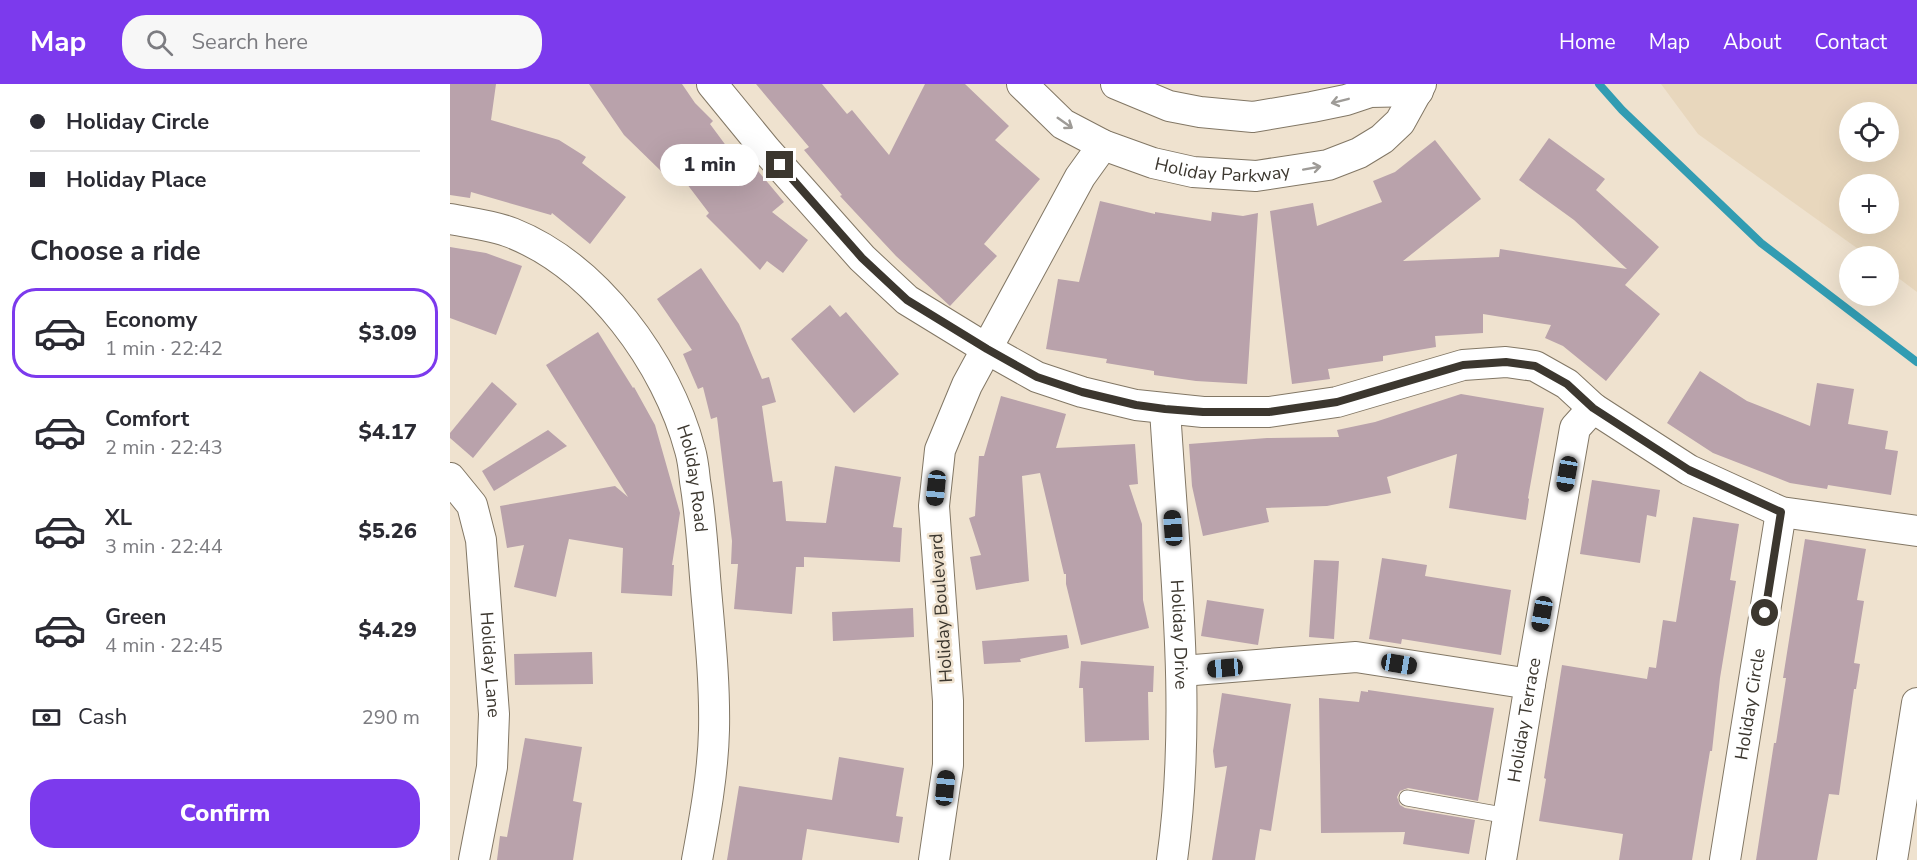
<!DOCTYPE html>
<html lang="en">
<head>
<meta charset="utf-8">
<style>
  :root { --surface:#fff; --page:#f7f7f7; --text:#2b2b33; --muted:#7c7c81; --line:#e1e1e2; --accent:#7c3aed }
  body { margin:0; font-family:"Nunito Sans",sans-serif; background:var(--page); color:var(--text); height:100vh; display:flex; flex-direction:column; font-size:22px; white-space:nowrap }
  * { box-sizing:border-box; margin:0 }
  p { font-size:20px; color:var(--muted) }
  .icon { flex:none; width:33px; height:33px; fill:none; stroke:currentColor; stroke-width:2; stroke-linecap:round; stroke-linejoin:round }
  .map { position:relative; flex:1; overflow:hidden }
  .panel { display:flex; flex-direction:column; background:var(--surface); width:450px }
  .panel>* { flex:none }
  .top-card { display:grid; align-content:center; height:132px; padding:0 30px; background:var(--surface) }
  .fabs { position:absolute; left:1389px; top:18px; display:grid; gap:12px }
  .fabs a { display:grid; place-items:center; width:60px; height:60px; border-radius:50%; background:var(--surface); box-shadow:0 6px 24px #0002; font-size:30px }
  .end { position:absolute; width:27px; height:27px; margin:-14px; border:8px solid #3c372f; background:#fff; box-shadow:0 0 0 3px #fff }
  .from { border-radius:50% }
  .bubble { position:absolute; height:42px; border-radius:21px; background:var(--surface); box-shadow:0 6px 24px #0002; font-size:20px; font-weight:800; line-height:42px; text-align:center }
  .car { position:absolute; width:18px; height:36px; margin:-18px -9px; border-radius:8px; box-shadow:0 0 4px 2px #0007; background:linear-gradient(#222 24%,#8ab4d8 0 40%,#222 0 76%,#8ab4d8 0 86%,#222 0) }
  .top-card b { display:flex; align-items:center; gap:21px; height:57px; font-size:22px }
  .top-card b+b { border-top:2px solid var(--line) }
  .top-card i { width:15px; height:15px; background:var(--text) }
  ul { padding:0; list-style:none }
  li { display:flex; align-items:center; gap:18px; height:90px; margin:0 12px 9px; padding:0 18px; border:3px solid transparent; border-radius:24px }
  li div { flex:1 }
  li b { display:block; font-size:22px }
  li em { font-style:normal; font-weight:800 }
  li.active { border-color:var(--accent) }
  li>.icon { width:54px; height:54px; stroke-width:1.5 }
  h2 { padding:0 30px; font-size:27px; line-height:72px }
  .pay { display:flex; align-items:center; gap:15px; height:66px; padding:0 30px; font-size:22px }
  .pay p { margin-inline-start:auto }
  .cta { display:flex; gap:12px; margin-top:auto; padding:12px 30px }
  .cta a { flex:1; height:69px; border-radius:24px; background:var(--accent); color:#fff; font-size:24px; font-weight:800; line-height:69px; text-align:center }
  header { display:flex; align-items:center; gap:36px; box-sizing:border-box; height:84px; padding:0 30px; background:var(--accent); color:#fff }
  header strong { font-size:28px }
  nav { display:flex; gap:33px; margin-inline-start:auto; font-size:21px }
  .search { width:420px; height:54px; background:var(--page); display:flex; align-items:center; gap:15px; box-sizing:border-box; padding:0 21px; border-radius:24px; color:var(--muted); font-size:22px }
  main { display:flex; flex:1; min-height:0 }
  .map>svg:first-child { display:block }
</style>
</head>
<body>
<header>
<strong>Map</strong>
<div class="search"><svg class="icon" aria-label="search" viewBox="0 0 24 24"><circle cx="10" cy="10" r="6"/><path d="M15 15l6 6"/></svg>Search here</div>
<nav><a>Home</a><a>Map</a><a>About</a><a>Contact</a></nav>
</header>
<main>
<section class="panel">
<div class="top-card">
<b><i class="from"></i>Holiday Circle</b>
<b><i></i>Holiday Place</b>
</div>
<h2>Choose a ride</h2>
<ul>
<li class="active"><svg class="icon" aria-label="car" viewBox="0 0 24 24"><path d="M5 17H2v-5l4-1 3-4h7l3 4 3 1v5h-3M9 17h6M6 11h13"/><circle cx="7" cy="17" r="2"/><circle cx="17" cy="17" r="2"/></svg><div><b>Economy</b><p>1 min · 22:42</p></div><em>$3.09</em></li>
<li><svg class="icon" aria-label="car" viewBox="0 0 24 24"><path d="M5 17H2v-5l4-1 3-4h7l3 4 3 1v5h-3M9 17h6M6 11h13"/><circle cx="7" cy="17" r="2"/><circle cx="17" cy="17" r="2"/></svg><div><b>Comfort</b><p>2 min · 22:43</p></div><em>$4.17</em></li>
<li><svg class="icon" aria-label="car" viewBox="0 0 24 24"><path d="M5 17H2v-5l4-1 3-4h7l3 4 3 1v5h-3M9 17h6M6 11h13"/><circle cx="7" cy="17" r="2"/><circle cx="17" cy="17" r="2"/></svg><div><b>XL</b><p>3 min · 22:44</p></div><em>$5.26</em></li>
<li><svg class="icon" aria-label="car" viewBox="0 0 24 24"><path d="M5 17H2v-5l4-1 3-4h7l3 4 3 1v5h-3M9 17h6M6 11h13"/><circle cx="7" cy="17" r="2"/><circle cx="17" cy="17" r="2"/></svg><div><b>Green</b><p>4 min · 22:45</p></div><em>$4.29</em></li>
</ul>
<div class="pay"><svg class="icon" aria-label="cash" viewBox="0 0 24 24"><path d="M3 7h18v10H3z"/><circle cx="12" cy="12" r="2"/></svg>Cash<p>290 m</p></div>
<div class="cta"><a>Confirm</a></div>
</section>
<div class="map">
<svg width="1467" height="776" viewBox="0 0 1467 776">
  <rect width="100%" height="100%" fill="#efe2cf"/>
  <path fill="#e8d7bd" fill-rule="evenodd" d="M1211 0H1467V208L1439 187 1438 172H1418L1248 50ZM1400 28H1438V68H1400ZM1400 100H1438V140H1400Z"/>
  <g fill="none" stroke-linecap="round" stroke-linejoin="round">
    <polyline stroke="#329cb2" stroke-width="8" points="1149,0 1172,26 1311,159 1467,278"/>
  </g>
  <g fill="#b9a2ab">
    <polygon points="0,0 46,0 41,36 109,56 136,73 132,79 176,113 140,160 102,129 101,131 21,108 20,114 0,111"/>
    <polygon points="139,0 232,0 245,19 263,37 260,40 300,94 308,87 334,118 322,128 358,156 333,189 317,177 310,186 256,132 259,129 221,79 212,88 174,51"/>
    <polygon points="306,0 372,0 397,30 402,26 439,71 475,0 515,0 559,42 545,56 590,95 534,160 547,172 500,222 446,172 390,112 392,111 354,66 359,63"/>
    <polygon points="1099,54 1155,95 1146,106 1209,163 1175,201 1210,230 1156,297 1113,262 1095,254 1101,241 1033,230 1033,249 985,252 986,263 933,272 933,277 878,285 880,295 842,300 820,127 863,119 867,142 932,118 923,97 945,88 985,56 1031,115 953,177 1049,173 1050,165 1177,185 1124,136 1069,96"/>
    <polygon points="650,117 705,130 705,128 761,137 762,128 793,132 808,129 797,300 746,297 704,291 704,287 656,279 657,275 596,265 608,195 629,198"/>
    <polygon points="0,163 36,169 72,182 46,251 0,234"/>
    <polygon points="251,184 289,240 312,295 319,293 326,318 312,322 323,398 332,397 336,437 376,439 385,382 451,393 443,443 452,444 450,478 354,473 354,483 346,483 342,530 284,525 288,480 281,480 282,457 267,333 261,335 253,303 248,305 233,270 242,266 207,215"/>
    <polygon points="380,221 390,233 396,228 449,290 404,329 341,255"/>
    <polygon points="148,248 183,304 184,303 205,341 230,429 222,481 224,481 222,512 171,509 173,464 119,455 106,513 64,503 74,461 57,464 50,422 165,402 178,413 96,281"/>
    <polygon points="1250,287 1297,317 1360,342 1367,299 1404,305 1398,340 1438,347 1435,365 1448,367 1441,411 1378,401 1377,405 1340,399 1263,369 1217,339"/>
    <polygon points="42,298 67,320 23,374 0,354 0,349"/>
    <polygon points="1011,310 1094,324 1078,414 1079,415 1076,436 999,424 1007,370 937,393 941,409 877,422 816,424 819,438 753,452 742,402 739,360 817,354 889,353 887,346 925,338"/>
    <polygon points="551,312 616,330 606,364 685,360 688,400 679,401 692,440 693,516 699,544 631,561 616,500 616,490 614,490 590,389 572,392 579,497 526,506 520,473 531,471 519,434 525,432 529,372 534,372"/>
    <polygon points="98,346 117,362 44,407 32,387"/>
    <polygon points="1142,396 1210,406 1206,433 1197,431 1190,479 1130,470"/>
    <polygon points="1243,433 1289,440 1280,496 1286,497 1270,594 1262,667 1260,667 1242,776 1169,776 1173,750 1089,737 1096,695 1094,694 1112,581 1197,595 1199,583 1206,584 1213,536 1226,538"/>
    <polygon points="1355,455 1416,465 1407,516 1414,517 1404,579 1410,580 1406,605 1404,605 1389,711 1379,710 1367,776 1306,776 1324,659 1326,659 1336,594 1333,594"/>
    <polygon points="932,474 977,481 975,492 1061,506 1051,571 952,555 951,560 919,555"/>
    <polygon points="864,476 889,477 884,555 859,553"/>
    <polygon points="757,516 814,525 808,561 751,552"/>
    <polygon points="463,524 464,553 383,557 382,528"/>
    <polygon points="617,551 619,564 570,575 571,578 534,580 532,557"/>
    <polygon points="142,568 143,600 65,601 64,570"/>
    <polygon points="631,577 704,582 703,608 698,608 699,656 635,658 633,604 629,604"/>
    <polygon points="918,606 1044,624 1028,717 958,704 950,707 947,713 950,721 955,724 1025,736 1019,770 953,760 955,748 871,749 869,614 909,618 911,607 918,608"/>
    <polygon points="772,609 841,620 821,747 810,745 805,776 762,776 777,682 765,684 763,667"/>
    <polygon points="75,654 132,663 123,717 132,719 123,776 47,776 50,752 57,753"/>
    <polygon points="389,673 454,684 446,732 453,733 449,759 357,745 352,776 277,776 289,702 382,716"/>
  </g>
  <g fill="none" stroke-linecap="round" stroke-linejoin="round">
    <defs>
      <polyline id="lane" points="957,714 1058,732"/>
      <g id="street">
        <polyline points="262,0 316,66 412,174 457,216 537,265 587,293 632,308 686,321 753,328 819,328 887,318 1013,281 1056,278 1085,282 1117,300 1143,324 1239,386 1331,428 1467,447"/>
        <path id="s1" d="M572 0 613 40 653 61 703 79 743 88 806 92 878 81 909 69 932 55 950 38 971 0"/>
        <polyline points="666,0 719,22 750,28 803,33 862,23 896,16 920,8 968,7"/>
        <path id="s2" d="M0 135C20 139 42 141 62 149 147 183 217 279 240 366 243 376 244 387 245 397 251 433 253 469 256 505 260 552 265 599 264 646 263 689 255 733 247 776"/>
        <path id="s3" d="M715 325C724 475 743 627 722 776"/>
        <path id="s4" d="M0 394 22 421 31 456 44 630 42 683 24 776"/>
        <polyline points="732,587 906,573 1080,600"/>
        <polyline points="484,776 498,681 498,617 484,422 490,366 517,301 630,93 653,61"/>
        <path id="s5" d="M1051 776 1080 600 1125 344 1143 324"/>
        <path id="s6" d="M1275 776 1331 428"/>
        <polyline points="1442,776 1467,619"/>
      </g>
    </defs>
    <use href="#lane" stroke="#827765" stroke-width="17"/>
    <use href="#street" stroke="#827765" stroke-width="32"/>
    <use href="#lane" stroke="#fff" stroke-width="15"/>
    <use href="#street" stroke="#fff" stroke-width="30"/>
  </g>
  <defs><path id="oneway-shaft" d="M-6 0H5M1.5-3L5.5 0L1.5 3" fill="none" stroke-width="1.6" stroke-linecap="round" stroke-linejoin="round" transform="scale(1.5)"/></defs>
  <g stroke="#9e9b97">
    <use href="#oneway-shaft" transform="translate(890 17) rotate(166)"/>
    <use href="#oneway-shaft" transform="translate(615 39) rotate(35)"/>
    <use href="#oneway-shaft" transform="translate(862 84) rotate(-10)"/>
  </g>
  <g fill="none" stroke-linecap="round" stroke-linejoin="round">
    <polyline stroke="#3c372f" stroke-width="8" points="330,81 412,174 457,216 537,265 587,293 632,308 686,321 715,325 753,328 819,328 887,318 1013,281 1056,278 1085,282 1117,300 1143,324 1239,386 1331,428 1315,529"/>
  </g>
  <g text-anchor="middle" stroke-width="5" stroke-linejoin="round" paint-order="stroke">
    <g font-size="18" fill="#3c372f" stroke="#efe2cf">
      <text dy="6" stroke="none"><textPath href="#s1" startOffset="226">Holiday Parkway</textPath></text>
      <text dy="6" stroke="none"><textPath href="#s2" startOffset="382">Holiday Road</textPath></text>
      <text transform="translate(491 524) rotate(-94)" y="6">Holiday Boulevard</text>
      <text dy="6" stroke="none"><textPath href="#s3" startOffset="226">Holiday Drive</textPath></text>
      <text dy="6" stroke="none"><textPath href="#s4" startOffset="196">Holiday Lane</textPath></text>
      <text dy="6" stroke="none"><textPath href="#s6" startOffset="158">Holiday Circle</textPath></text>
      <text dy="6" stroke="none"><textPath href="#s5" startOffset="142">Holiday Terrace</textPath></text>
    </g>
  </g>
</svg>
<div class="fabs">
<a><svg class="icon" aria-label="locate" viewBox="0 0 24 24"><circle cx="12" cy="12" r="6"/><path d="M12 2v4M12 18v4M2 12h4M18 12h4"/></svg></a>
<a>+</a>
<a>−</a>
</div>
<i class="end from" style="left:1315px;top:529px"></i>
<i class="end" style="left:330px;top:81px"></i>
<div class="bubble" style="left:210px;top:60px;width:99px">1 min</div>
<i class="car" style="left:1117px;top:390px;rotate:190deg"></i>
<i class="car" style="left:486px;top:404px;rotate:186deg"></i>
<i class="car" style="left:723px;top:444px;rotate:356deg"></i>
<i class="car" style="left:1092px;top:530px;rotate:190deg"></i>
<i class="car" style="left:949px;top:580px;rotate:99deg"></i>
<i class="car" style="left:775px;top:584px;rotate:265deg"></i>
<i class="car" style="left:495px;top:704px;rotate:6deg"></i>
</div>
</main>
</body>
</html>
